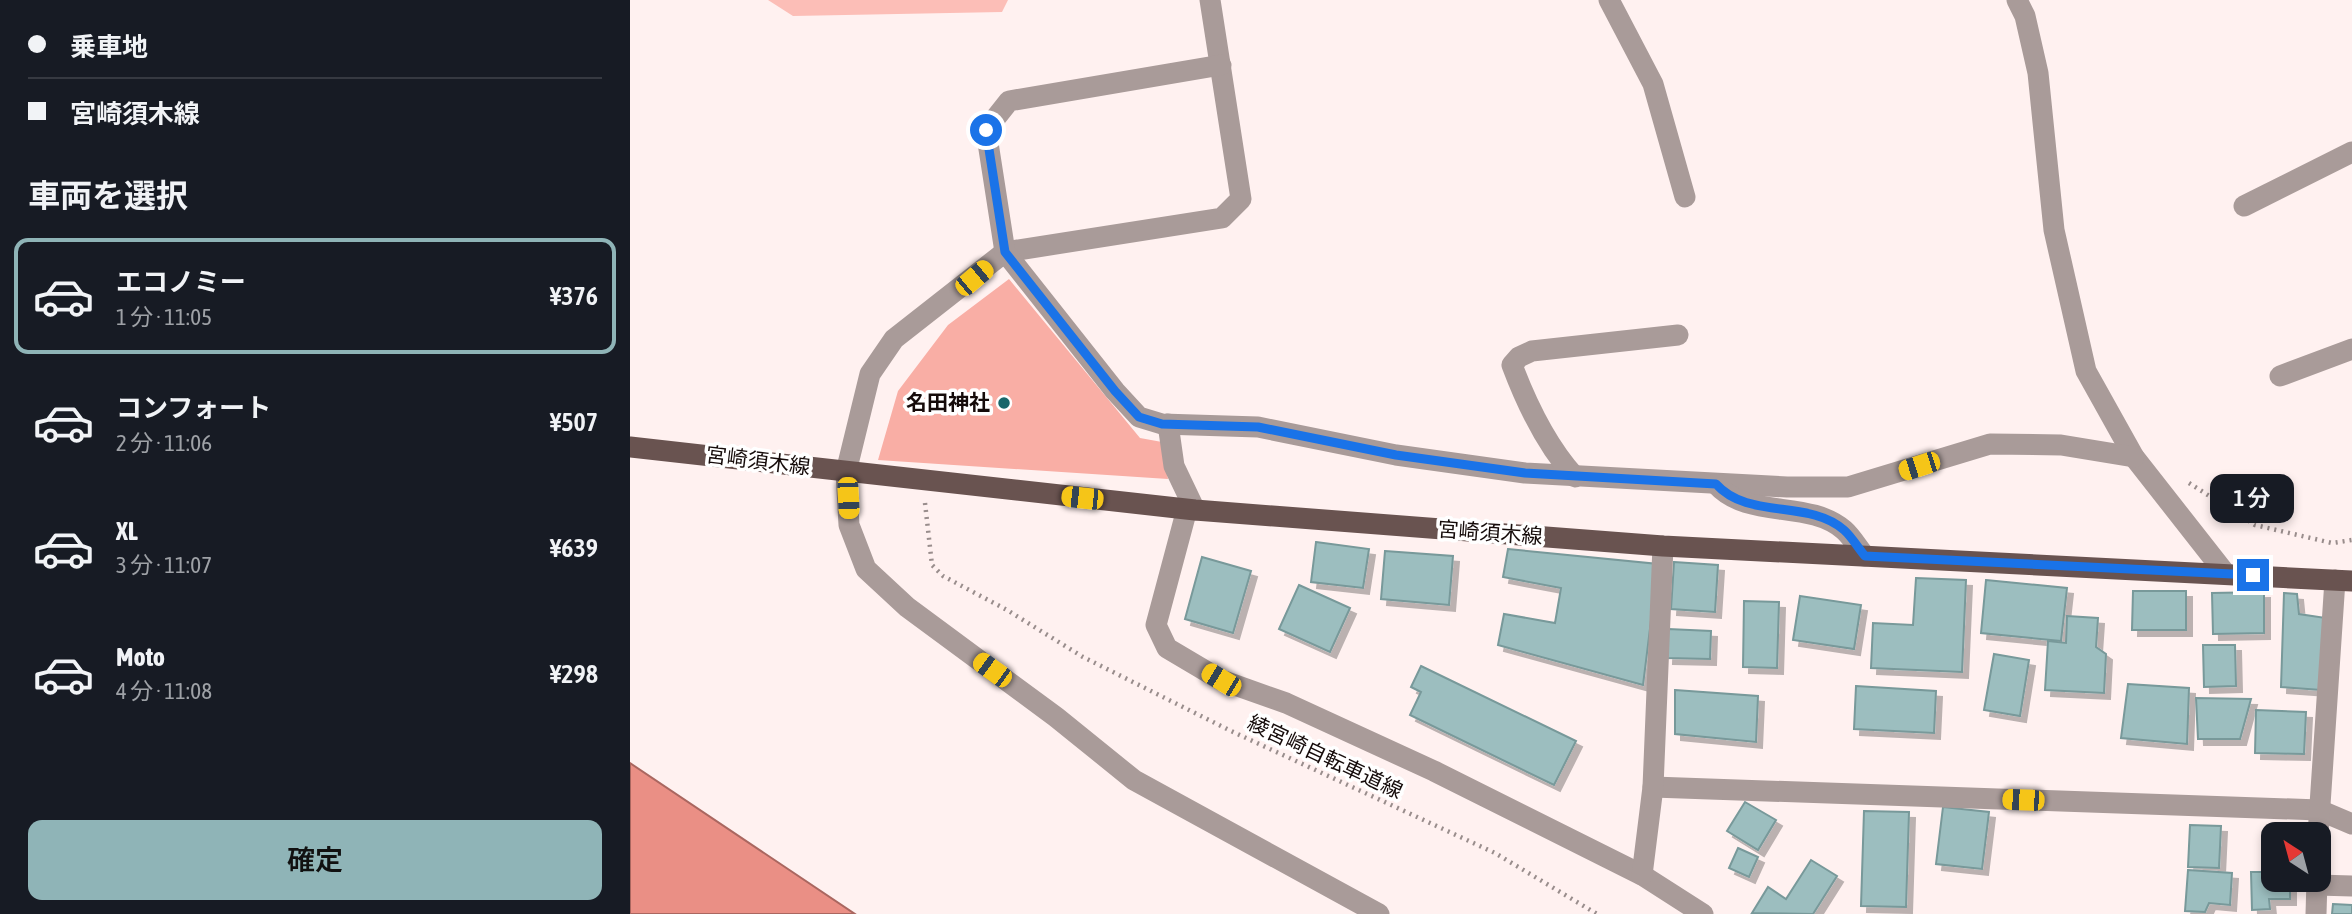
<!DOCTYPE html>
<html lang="ja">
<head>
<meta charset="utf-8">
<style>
  :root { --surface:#171b24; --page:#242831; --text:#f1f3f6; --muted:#9ea1a6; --line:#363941; --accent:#8fb4b7 }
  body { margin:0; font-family:"Asap Condensed","Noto Sans JP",sans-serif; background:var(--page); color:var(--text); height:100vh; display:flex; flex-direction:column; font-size:26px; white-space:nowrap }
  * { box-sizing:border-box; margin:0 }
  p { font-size:23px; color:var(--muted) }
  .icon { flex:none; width:38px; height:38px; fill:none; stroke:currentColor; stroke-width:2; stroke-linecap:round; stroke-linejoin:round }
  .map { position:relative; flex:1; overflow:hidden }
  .details { display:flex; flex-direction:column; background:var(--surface); width:630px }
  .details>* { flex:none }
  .hud { display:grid; align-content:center; height:154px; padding:0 28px; background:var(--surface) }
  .needle { width:46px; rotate:324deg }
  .buttons { position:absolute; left:1631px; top:822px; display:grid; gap:14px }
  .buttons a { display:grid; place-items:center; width:70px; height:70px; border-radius:14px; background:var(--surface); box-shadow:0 4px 10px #0003; font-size:35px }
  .end { position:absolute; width:32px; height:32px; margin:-16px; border:9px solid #1a73e8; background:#fff; box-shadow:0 0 0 4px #fff }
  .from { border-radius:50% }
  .bubble { position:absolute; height:49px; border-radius:14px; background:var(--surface); box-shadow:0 4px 10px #0003; font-size:23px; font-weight:600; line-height:49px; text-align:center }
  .car { position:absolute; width:21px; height:42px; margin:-21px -10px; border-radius:9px; box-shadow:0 0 5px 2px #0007; background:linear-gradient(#f5c518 24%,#345 0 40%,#f5c518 0 76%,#345 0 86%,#f5c518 0) }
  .hud b { display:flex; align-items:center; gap:24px; height:66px; font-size:26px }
  .hud b+b { border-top:2px solid var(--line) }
  .hud i { width:18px; height:18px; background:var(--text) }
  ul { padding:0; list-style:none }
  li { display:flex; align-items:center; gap:21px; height:116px; margin:0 14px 10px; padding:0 14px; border:4px solid transparent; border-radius:14px }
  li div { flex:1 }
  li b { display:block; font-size:26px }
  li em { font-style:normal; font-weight:600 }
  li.current { border-color:var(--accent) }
  li>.icon { width:63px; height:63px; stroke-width:1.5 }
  h2 { padding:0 28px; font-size:32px; line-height:84px }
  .action { display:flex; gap:14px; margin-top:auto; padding:14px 28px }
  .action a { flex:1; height:80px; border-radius:14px; background:var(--accent); color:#111; font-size:28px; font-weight:600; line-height:80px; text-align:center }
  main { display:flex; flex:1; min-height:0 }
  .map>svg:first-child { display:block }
</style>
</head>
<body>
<main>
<section class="details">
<div class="hud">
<b><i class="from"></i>乗車地</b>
<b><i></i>宮崎須木線</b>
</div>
<h2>車両を選択</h2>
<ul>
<li class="current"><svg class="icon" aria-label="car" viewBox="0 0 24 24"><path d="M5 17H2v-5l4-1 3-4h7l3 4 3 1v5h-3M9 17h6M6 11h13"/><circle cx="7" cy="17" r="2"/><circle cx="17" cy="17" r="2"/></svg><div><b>エコノミー</b><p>1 分 · 11:05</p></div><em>¥376</em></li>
<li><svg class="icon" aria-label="car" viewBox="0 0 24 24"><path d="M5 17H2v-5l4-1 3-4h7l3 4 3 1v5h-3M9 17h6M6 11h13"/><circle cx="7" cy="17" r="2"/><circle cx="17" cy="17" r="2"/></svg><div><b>コンフォート</b><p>2 分 · 11:06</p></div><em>¥507</em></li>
<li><svg class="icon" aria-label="car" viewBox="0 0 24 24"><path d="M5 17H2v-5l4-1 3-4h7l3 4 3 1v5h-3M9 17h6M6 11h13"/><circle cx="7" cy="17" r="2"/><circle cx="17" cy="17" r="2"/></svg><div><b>XL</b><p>3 分 · 11:07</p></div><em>¥639</em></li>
<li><svg class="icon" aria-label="car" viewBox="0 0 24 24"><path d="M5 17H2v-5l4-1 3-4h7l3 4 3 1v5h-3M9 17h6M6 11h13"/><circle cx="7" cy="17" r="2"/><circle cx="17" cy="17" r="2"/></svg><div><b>Moto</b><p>4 分 · 11:08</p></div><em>¥298</em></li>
</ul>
<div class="action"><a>確定</a></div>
</section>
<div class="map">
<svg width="1722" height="914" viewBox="0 0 1722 914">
  <defs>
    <filter id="shadow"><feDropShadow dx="6" dy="6" stdDeviation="0" flood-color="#0004"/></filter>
  </defs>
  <rect width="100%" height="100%" fill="#fff1f0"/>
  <polygon fill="#fcbeb7" points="138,0 378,0 372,12 163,16"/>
  <polygon fill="#f9aea5" points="379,279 510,438 532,442 538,479 248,460 268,391 318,325"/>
  <polygon fill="#ea8f85" stroke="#aa6760" stroke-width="2" points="0,763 225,914 0,914"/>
  <g fill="#9cbebf" stroke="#78999a" stroke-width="2" filter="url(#shadow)">
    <polygon points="686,542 739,549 733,588 681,582"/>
    <polygon points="878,549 1028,564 1013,685 868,645 874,614 925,623 931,588 873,577"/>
    <polygon points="755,551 823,556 819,605 751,599"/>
    <polygon points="572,557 621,571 603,633 555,619"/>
    <polygon points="1044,562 1088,565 1085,612 1041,609"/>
    <polygon points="1286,578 1336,580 1332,672 1241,668 1243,623 1283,625"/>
    <polygon points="1356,580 1437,588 1431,641 1351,633"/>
    <polygon points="669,585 720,608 700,652 649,629"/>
    <polygon points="1503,591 1556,591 1556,630 1502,630"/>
    <polygon points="1634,592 1634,633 1583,634 1582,593"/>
    <polygon points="1654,593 1667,594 1669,614 1696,618 1691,690 1651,687"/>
    <polygon points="1170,596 1231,605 1224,649 1163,640"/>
    <polygon points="1114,601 1149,602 1147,668 1113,667"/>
    <polygon points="1437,616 1468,618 1466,647 1476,654 1474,693 1415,690 1418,641 1436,643"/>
    <polygon points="1038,629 1081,631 1080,659 1037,658"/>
    <polygon points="1573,645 1605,645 1606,686 1574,687"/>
    <polygon points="1364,654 1399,660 1390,716 1354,710"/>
    <polygon points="791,666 946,741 924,785 780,715 791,692 781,687"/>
    <polygon points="1498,684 1559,688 1557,744 1491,738"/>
    <polygon points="1226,686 1306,691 1304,733 1224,729"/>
    <polygon points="1045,690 1128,696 1126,742 1045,734"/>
    <polygon points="1566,698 1621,699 1610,739 1568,739"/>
    <polygon points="1626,710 1676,712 1674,754 1625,753"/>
    <polygon points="1115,802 1146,820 1128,850 1097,831"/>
    <polygon points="1313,807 1359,812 1352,869 1306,864"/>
    <polygon points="1234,811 1279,812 1276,907 1231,906"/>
    <polygon points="1560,825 1591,826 1589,868 1558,867"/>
    <polygon points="1108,848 1128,857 1119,877 1099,868"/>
    <polygon points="1181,860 1207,876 1183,914 1122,913 1138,887 1156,899"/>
    <polygon points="1558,870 1602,873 1600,905 1579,903 1575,912 1555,911"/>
    <polygon points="1621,872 1643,872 1643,880 1649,880 1649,884 1660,884 1660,899 1639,899 1640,909 1622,910"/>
    <polygon points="1703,904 1722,905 1722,914 1702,914"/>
  </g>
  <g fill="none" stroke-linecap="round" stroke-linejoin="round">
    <g stroke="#998d8c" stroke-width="4.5" stroke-dasharray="2 5" stroke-linecap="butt">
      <polyline points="1559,483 1625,525 1702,543 1722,540"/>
      <polyline points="295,503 302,565 313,576 377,610 453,657 601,731 865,853 967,914"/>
    </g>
    <g stroke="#a99b99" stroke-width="21">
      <polyline points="580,0 611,199 592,218 375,252 264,339 240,374 216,472 219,525 236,569 277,607 426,717 504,780 749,914"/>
      <polyline points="979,0 1023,84 1055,197"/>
      <polyline points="1387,0 1395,16 1408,73 1424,230 1456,371 1504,457 1595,573"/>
      <polyline points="591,65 379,101 356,130 375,252 485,391 509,417 532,424 628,427 766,455 895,473 1157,487 1218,487 1360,444 1431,445 1504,457"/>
      <polyline points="1614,206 1722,152"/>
      <polyline points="1650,376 1722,349"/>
      <polyline points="538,424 544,466 565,510"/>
      <path d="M945 477C916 445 897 405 882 365L889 357 902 351 1048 335"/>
      <path d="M1086 484C1118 520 1178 499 1214 530 1222 537 1228 548 1235 556"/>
      <polyline points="557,509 526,625 537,648 591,680 656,703 804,771 1012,875 1073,914"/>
      <polyline points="1023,787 1689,810 1722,824"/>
      <polyline points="1688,835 1705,580"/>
      <polyline points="1012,875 1023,787 1033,546"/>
      <polyline points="1687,885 1722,886"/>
      <polyline points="1686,914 1687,880"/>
    </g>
    <polyline stroke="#695350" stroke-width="21" points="0,447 565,510 1033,546 1722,581"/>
  </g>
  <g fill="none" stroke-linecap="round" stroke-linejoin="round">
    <path stroke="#1a73e8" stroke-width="9" d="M356 130 375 252 485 391 509 417 532 424 628 427 766 455 895 473 1086 484C1118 520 1179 499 1214 530 1222 537 1228 548 1235 556L1623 575"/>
  </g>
  <circle fill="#18666a" stroke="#fff" stroke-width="2.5" cx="374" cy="403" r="7"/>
  <g text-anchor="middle" stroke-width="7" stroke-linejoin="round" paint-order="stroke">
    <g font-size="21" font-weight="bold" fill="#150b0a" stroke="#fff" text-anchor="end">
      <text x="360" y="410">名田神社</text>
    </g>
    <g font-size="21" fill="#150b0a" stroke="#fff">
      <text transform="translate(128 461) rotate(7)" y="7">宮崎須木線</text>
      <text transform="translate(860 533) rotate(4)" y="7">宮崎須木線</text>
      <text transform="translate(695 757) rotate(25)" y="7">綾宮崎自転車道線</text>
    </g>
  </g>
</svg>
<div class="buttons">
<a><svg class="needle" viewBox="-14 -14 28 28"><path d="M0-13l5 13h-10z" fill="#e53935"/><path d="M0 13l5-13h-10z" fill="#9ea1a6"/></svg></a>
</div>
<i class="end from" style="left:356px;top:130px"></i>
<i class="end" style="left:1623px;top:575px"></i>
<div class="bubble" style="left:1580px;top:474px;width:84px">1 分</div>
<i class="car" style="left:344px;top:278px;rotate:50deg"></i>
<i class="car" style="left:1289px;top:466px;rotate:252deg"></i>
<i class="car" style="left:218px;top:498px;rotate:177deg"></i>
<i class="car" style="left:452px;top:498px;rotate:276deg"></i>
<i class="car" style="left:362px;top:670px;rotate:306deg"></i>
<i class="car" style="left:591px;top:680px;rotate:301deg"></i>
<i class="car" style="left:1393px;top:800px;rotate:272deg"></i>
</div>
</main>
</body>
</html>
